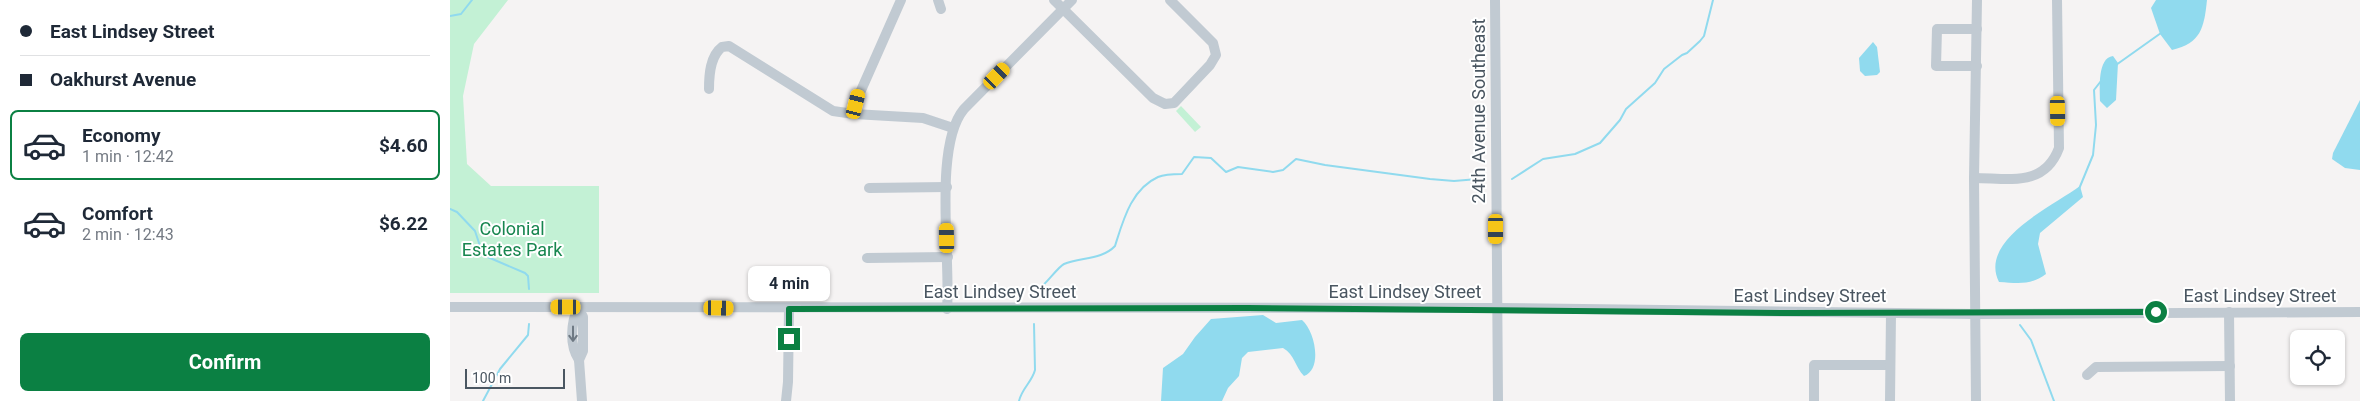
<!DOCTYPE html>
<html lang="en">
<head>
<meta charset="utf-8">
<style>
  :root { --surface:#fff; --page:#f2f2f3; --text:#1f2937; --muted:#747a83; --line:#e0e1e3; --accent:#0b8043 }
  body { margin:0; font-family:Roboto,sans-serif; background:var(--page); color:var(--text); height:100vh; display:flex; flex-direction:column; font-size:19px; white-space:nowrap }
  * { box-sizing:border-box; margin:0 }
  p { font-size:16px; color:var(--muted) }
  .icon { flex:none; width:28px; height:28px; fill:none; stroke:currentColor; stroke-width:2; stroke-linecap:round; stroke-linejoin:round }
  .map { position:relative; flex:1; overflow:hidden }
  .panel { display:flex; flex-direction:column; background:var(--surface); width:450px }
  .panel>* { flex:none }
  .top-card { display:grid; align-content:center; height:110px; padding:0 20px; background:var(--surface) }
  .controls { position:absolute; left:1840px; top:330px; display:grid; gap:10px }
  .controls a { display:grid; place-items:center; width:55px; height:55px; border-radius:8px; background:var(--surface); box-shadow:0 1px 4px #0004; font-size:25px }
  .scale { position:absolute; left:15px; bottom:12px; width:100px; box-sizing:border-box; padding-left:5px; border:2px solid #4a5661; border-top:0; font-size:14px; line-height:18px; white-space:nowrap; color:#4a5661; -webkit-text-stroke:4px #fff; paint-order:stroke }
  .end { position:absolute; width:22px; height:22px; margin:-11px; border:6px solid #0b8043; background:#fff; box-shadow:0 0 0 2px #fff }
  .from { border-radius:50% }
  .bubble { position:absolute; height:35px; border-radius:8px; background:var(--surface); box-shadow:0 1px 4px #0004; font-size:16px; font-weight:700; line-height:35px; text-align:center }
  .car { position:absolute; width:15px; height:30px; margin:-15px -8px; border-radius:6px; box-shadow:0 0 4px 1px #0007; background:linear-gradient(#f5c518 24%,#345 0 40%,#f5c518 0 76%,#345 0 86%,#f5c518 0) }
  .top-card b { display:flex; align-items:center; gap:18px; height:48px; font-size:19px }
  .top-card b+b { border-top:1px solid var(--line) }
  .top-card i { width:12px; height:12px; background:var(--text) }
  ul { padding:0; list-style:none }
  li { display:flex; align-items:center; gap:15px; height:70px; margin:0 10px 8px; padding:0 10px; border:2px solid transparent; border-radius:8px }
  li div { flex:1 }
  li b { display:block; font-size:19px }
  li em { font-style:normal; font-weight:700 }
  li.selected { border-color:var(--accent) }
  li>.icon { width:45px; height:45px; stroke-width:1.5 }
  .cta { display:flex; gap:10px; margin-top:auto; padding:10px 20px }
  .cta a { flex:1; height:58px; border-radius:8px; background:var(--accent); color:#fff; font-size:20px; font-weight:700; line-height:58px; text-align:center }
  main { display:flex; flex:1; min-height:0 }
  .map>svg:first-child { display:block }
</style>
</head>
<body>
<main>
<section class="panel">
<div class="top-card">
<b><i class="from"></i>East Lindsey Street</b>
<b><i></i>Oakhurst Avenue</b>
</div>
<ul>
<li class="selected"><svg class="icon" aria-label="car" viewBox="0 0 24 24"><path d="M5 17H2v-5l4-1 3-4h7l3 4 3 1v5h-3M9 17h6M6 11h13"/><circle cx="7" cy="17" r="2"/><circle cx="17" cy="17" r="2"/></svg><div><b>Economy</b><p>1 min · 12:42</p></div><em>$4.60</em></li>
<li><svg class="icon" aria-label="car" viewBox="0 0 24 24"><path d="M5 17H2v-5l4-1 3-4h7l3 4 3 1v5h-3M9 17h6M6 11h13"/><circle cx="7" cy="17" r="2"/><circle cx="17" cy="17" r="2"/></svg><div><b>Comfort</b><p>2 min · 12:43</p></div><em>$6.22</em></li>
</ul>
<div class="cta"><a>Confirm</a></div>
</section>
<div class="map">
<svg width="1910" height="401" viewBox="0 0 1910 401">
  <rect width="100%" height="100%" fill="#f5f3f3"/>
  <g fill="#c3f1d5">
    <polygon points="0,0 58,0 24,44 13,96 17,164 41,186 149,186 149,293 0,293"/>
    <polygon points="731,106 751,127 745,132 726,111"/>
  </g>
  <g fill="#90daee">
    <path d="M1706 0H1757C1754 28 1751 43 1722 50L1710 34 1701 8Z"/>
    <polygon points="1423,42 1427,47 1430,72 1427,75 1415,76 1410,71 1409,58"/>
    <path d="M1663 56 1668 63 1666 100 1657 108 1650 101C1650 89 1647 58 1663 56Z"/>
    <polygon points="1910,100 1910,170 1895,168 1882,159 1883,153"/>
    <path d="M1630 186 1633 197 1590 233 1588 244 1596 274C1580 286 1567 283 1549 282 1528 240 1603 206 1630 186Z"/>
    <path d="M813 315 826 323 852 320C865 331 873 369 854 376 845 367 845 355 833 348L798 352 792 358 789 376 778 388 772 401H711L713 368 733 354 745 337 761 319Z"/>
  </g>
  <g fill="none" stroke-linecap="round" stroke-linejoin="round">
    <g stroke="#90daee" stroke-width="2">
      <polyline points="0,16 11,14 22,0"/>
      <polyline points="1666,65 1711,33"/>
      <polyline points="1062,179 1093,159 1125,154 1150,143 1170,120 1176,109 1205,83 1214,69 1232,55 1237,53 1250,41 1254,36 1263,0"/>
      <polyline points="1629,189 1643,155 1646,125 1644,90 1651,81"/>
      <polyline points="0,209 7,212 25,231 33,255 75,273 78,276 79,289"/>
      <path d="M589 289C597 283 608 267 614 264 630 257 652 260 665 246 673 221 681 189 708 177 715 174 725 174 732 174L744 157 761 158 776 172 788 167 823 172 833 170 846 159 875 165 980 179 1004 181 1028 179"/>
      <polyline points="1570,325 1581,340 1604,401"/>
      <polyline points="33,401 50,369 78,335 79,324"/>
      <path d="M569 401C572 388 582 382 585 370L584 324"/>
    </g>
    <g stroke="#c1cad2" stroke-width="10">
      <polyline points="488,0 491,9"/>
      <polyline points="604,0 703,98 715,104 724,103 760,65 766,55 763,43 720,0"/>
      <polyline points="1045,0 1048,401"/>
      <polyline points="1527,66 1486,66 1487,29 1527,29"/>
      <path d="M259 89C259 75 260 56 272 47L279 46 383 111 404 114 473 118 503 128"/>
      <polyline points="404,114 409,95 451,0"/>
      <path d="M1524 178C1558 178 1594 188 1609 148L1607 0"/>
      <polyline points="419,188 497,187"/>
      <polyline points="417,258 498,257"/>
      <polyline points="0,307 1046,308 1526,314 1910,312"/>
      <polyline points="128,307 133,317 133,351 129,360 132,401"/>
      <path d="M128 307C121 323 119 345 129 360"/>
      <path d="M497 309C501 259 483 146 514 109L622 0"/>
      <polyline points="1779,312 1780,401"/>
      <polyline points="1637,375 1646,367 1780,366"/>
      <polyline points="336,401 338,382 339,309"/>
      <polyline points="1364,401 1364,365 1440,365"/>
      <polyline points="1440,401 1441,313"/>
      <polyline points="1526,401 1524,178 1527,0"/>
    </g>
  </g>
  <defs><path id="oneway-shaft" d="M-6 0H5M1.5-3L5.5 0L1.5 3" fill="none" stroke-width="1.6" stroke-linecap="round" stroke-linejoin="round" transform="scale(1.25)"/></defs>
  <use stroke="#6e7983" href="#oneway-shaft" transform="translate(123 334) rotate(90)"/>
  <g fill="none" stroke-linecap="round" stroke-linejoin="round">
    <polyline stroke="#0b8043" stroke-width="6" points="339,339 339,309 798,308 1339,313 1706,312"/>
  </g>
  <g text-anchor="middle" stroke-width="4" stroke-linejoin="round" paint-order="stroke">
    <g font-size="18" fill="#4a5661" stroke="#fff">
      <text transform="translate(1029 111) rotate(-90)" y="6">24th Avenue Southeast</text>
      <text x="550" y="298">East Lindsey Street</text>
      <text x="955" y="298">East Lindsey Street</text>
      <text x="1360" y="302">East Lindsey Street</text>
      <text x="1810" y="302">East Lindsey Street</text>
    </g>
    <g font-size="18" fill="#17864f" stroke="#fff">
      <text x="62" y="235">Colonial<tspan x="62" dy="21">Estates Park</tspan></text>
    </g>
  </g>
</svg>
<div class="controls">
<a><svg class="icon" aria-label="locate" viewBox="0 0 24 24"><circle cx="12" cy="12" r="6"/><path d="M12 2v4M12 18v4M2 12h4M18 12h4"/></svg></a>
</div>
<div class="scale">100 m</div>
<i class="end from" style="left:1706px;top:312px"></i>
<i class="end" style="left:339px;top:339px"></i>
<div class="bubble" style="left:298px;top:266px;width:82px">4 min</div>
<i class="car" style="left:547px;top:76px;rotate:44deg"></i>
<i class="car" style="left:406px;top:104px;rotate:14deg"></i>
<i class="car" style="left:1608px;top:111px;rotate:179deg"></i>
<i class="car" style="left:1046px;top:229px;rotate:180deg"></i>
<i class="car" style="left:497px;top:238px;rotate:359deg"></i>
<i class="car" style="left:116px;top:307px;rotate:270deg"></i>
<i class="car" style="left:269px;top:308px;rotate:91deg"></i>
</div>
</main>
</body>
</html>
